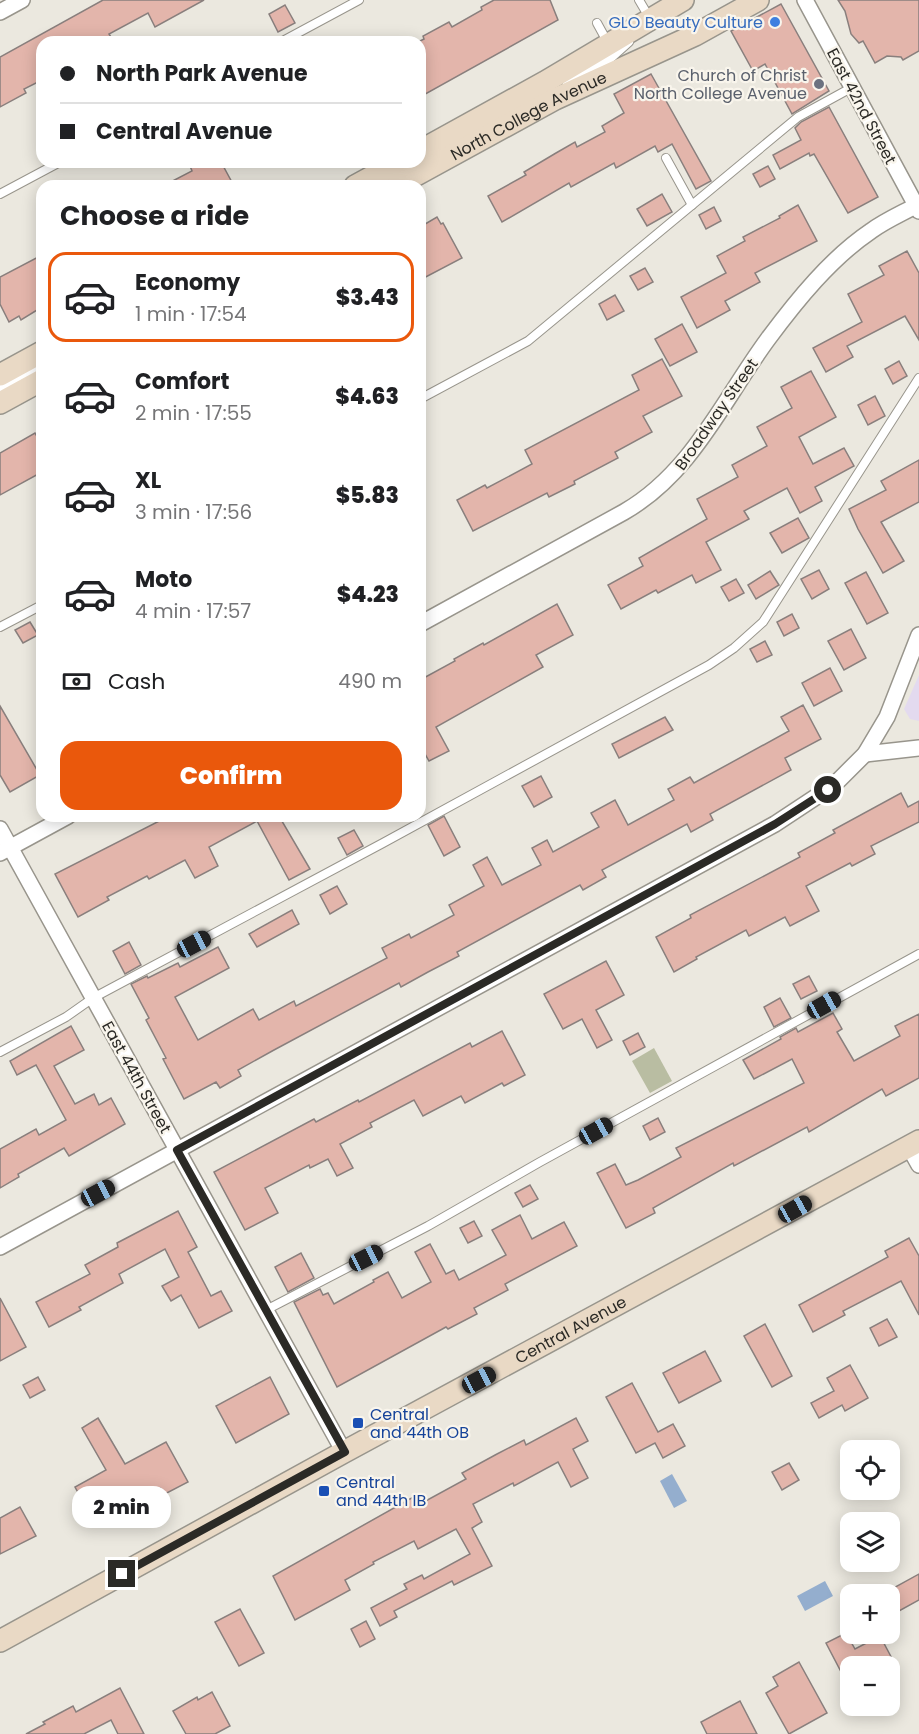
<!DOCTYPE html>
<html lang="en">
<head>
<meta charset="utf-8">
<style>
  :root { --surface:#fff; --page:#f2f2f2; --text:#202124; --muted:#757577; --line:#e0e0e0; --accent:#ea580c }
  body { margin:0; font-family:Poppins,sans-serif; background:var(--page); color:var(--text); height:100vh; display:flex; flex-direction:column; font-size:22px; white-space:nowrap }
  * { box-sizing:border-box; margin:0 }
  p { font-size:20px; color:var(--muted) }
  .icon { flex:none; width:33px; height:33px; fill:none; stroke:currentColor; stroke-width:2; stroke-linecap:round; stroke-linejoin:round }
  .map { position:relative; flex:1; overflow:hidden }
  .details { position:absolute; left:36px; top:180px; width:390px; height:642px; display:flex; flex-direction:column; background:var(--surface); border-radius:18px; box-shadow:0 3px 15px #0003 }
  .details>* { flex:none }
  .banner { position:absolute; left:36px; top:36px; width:390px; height:132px; border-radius:18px; box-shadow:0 3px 15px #0003; display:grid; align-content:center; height:132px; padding:0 24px; background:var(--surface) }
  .buttons { position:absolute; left:840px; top:1440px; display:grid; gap:12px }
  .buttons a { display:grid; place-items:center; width:60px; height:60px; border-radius:12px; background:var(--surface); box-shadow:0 3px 15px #0003; font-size:30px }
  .end { position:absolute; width:27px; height:27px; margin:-14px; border:8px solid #2b2a26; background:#fff; box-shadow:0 0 0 3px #fff }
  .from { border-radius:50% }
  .bubble { position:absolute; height:42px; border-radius:18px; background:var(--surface); box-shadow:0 3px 15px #0003; font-size:20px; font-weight:800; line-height:42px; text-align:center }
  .car { position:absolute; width:18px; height:36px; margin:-18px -9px; border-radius:8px; box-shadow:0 0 4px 2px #0007; background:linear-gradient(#222 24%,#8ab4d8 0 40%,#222 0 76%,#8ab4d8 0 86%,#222 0) }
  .banner b { display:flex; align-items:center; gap:21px; height:57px; font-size:22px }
  .banner b+b { border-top:2px solid var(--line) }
  .banner i { width:15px; height:15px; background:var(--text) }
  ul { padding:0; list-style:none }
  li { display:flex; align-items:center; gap:18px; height:90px; margin:0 12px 9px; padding:0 12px; border:3px solid transparent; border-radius:18px }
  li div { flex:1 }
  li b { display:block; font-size:22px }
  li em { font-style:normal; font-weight:800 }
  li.selected { border-color:var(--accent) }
  li>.icon { width:54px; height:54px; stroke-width:1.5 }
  h2 { padding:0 24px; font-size:27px; line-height:72px }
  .pay { display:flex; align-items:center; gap:15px; height:66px; padding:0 24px; font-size:22px }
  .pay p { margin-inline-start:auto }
  .button { display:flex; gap:12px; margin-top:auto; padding:12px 24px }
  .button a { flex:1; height:69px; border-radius:18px; background:var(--accent); color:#fff; font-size:24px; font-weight:800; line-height:69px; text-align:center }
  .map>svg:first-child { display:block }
</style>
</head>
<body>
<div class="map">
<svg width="919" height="1734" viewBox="0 0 919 1734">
  <rect width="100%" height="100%" fill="#ebe8df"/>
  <polygon fill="#e3daef" points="919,675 919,721 910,719 904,709"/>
  <polygon fill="#b9bda2" points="654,1048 672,1081 650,1093 632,1061"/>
  <g fill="#94aece">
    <polygon points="672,1474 687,1501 674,1508 660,1481"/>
    <polygon points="825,1581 833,1596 805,1611 797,1596"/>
  </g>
  <g fill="#e3b5ab" stroke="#897f7d" stroke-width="1.5">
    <polygon points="103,0 204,0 155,27 148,13 109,34 114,42 42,42 42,80 24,89 26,93 0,107 0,57"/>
    <polygon points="494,0 550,0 558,20 420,97 420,41 424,39 423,36 449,22 452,27 482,10 481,7"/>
    <polygon points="838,0 919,0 919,51 903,60 901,57 887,56 875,63 863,41 859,43 851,34 845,11"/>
    <polygon points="781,4 829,91 792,114 765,64 753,71 731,31"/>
    <polygon points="285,5 295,23 278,32 269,14"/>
    <polygon points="651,74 711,181 696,189 672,144 658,152 655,146 616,168 614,163 571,187 569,183 502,222 488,196 526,175 524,172 556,153 575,142 577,147 605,132 602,126 624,113 614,94"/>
    <polygon points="829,107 878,197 848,213 814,154 810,156 809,153 780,169 773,155 801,140 795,128 801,122"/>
    <polygon points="197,162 221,162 234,186 163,186 192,171 190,166"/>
    <polygon points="768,166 775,179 760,187 753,174"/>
    <polygon points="662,194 672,212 647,226 637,209"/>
    <polygon points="798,205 817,241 755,273 760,282 725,301 730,310 697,328 681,297 726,273 717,256 745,241 743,237 780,218 779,216"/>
    <polygon points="714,207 721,221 706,229 699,215"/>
    <polygon points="437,217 441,224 443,223 462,258 420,280 420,227"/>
    <polygon points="907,251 919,273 919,340 905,316 847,346 853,357 826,372 813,348 862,322 848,294 884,275 879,266"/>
    <polygon points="42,255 42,307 21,320 19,316 9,322 0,304 0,277"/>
    <polygon points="645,268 653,282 638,290 630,276"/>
    <polygon points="615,295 624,311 607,320 599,304"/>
    <polygon points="682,324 697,352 670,366 655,339"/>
    <polygon points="662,359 682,396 643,416 652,432 615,452 618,458 574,481 575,484 549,497 547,493 473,531 457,500 485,485 487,488 532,464 525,450 639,390 632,375"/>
    <polygon points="899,361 907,376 893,384 885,369"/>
    <polygon points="811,371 836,417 799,437 813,464 844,448 854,466 815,487 822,501 800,513 787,488 744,511 749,519 706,542 721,570 696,583 692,575 658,593 656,590 621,609 608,585 643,566 639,558 707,519 697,499 738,477 732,465 767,446 757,427 792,408 781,387"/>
    <polygon points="875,396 885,416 868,425 858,405"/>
    <polygon points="35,433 42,446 42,472 0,495 0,453"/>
    <polygon points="919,460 919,502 881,522 904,561 883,573 858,529 849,509 886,490 881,481"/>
    <polygon points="798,518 809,538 782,553 770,533"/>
    <polygon points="819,570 829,589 812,599 801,579"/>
    <polygon points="770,571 779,585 756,599 748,585"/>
    <polygon points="866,572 888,613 867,624 845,583"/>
    <polygon points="736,579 744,593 729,601 721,587"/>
    <polygon points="557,604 573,635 536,655 543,667 436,727 449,751 429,761 420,745 420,680 455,661 454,659 483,643 484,645"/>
    <polygon points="792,614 799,628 784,636 777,622"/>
    <polygon points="30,622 38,635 23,643 15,630"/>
    <polygon points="851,629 866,658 844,670 828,641"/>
    <polygon points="765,641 772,655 757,662 750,649"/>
    <polygon points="830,668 842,691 814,706 802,683"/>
    <polygon points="803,705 821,739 785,758 791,770 710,814 713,820 691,832 687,824 602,870 606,877 583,890 580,885 457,952 459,956 428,972 401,987 399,983 274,1050 238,1070 241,1076 220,1088 216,1082 184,1099 163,1059 166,1058 146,1020 149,1018 131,984 147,976 148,978 178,963 180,967 218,947 229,968 175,997 198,1040 253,1009 259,1020 294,1001 296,1006 387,958 382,948 409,934 411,938 454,915 449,905 484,886 473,865 487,857 502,885 541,865 532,848 547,840 553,852 599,827 591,813 615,800 628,825 674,800 668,789 690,777 694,783 789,731 781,717"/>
    <polygon points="0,706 40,775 10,792 0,775"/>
    <polygon points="665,717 673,730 619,758 612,744"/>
    <polygon points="541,776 552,797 534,807 522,786"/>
    <polygon points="901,793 908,807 919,801 919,822 871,846 875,854 852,866 850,863 806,886 819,911 790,926 785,917 749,936 746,930 696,957 697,959 674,972 656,937 691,918 690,915 800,857 798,853 835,833 833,830"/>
    <polygon points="169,816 279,816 310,869 289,880 257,821 209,847 218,866 195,878 185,860 149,879 147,876 107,897 109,900 78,917 55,874"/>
    <polygon points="444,816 460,847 444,856 428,825"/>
    <polygon points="354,830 363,846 347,855 338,838"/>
    <polygon points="337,886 347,904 330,914 320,895"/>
    <polygon points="292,910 299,924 257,947 249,934"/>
    <polygon points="129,942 141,965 125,974 113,951"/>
    <polygon points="606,961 624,995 596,1010 612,1040 597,1048 582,1019 563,1029 544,994"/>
    <polygon points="809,976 817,991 801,999 793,984"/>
    <polygon points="780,998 791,1018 774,1027 764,1007"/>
    <polygon points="833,1013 842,1029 837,1032 854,1061 900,1036 895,1026 919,1014 919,1078 886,1096 882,1089 809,1132 807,1127 734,1166 733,1163 653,1208 655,1213 626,1228 597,1173 615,1164 626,1185 638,1180 681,1157 676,1148 804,1083 792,1059 754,1079 743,1060 781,1039 780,1037 796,1028 798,1032"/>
    <polygon points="71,1026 84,1050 54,1066 75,1104 94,1094 99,1105 111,1098 125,1124 69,1156 64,1148 18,1174 19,1177 0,1188 0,1149 36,1129 39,1135 66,1120 36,1065 17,1075 10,1061"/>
    <polygon points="502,1031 525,1075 504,1086 502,1083 465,1103 461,1096 423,1116 414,1100 370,1123 372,1127 340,1144 353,1168 337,1176 328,1159 310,1168 309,1165 265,1188 278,1213 245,1230 214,1172 314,1119 316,1122 358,1100 359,1102 470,1043 472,1047"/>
    <polygon points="638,1033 645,1047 630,1055 623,1041"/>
    <polygon points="658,1118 665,1132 650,1140 643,1126"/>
    <polygon points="530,1185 538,1199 523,1207 515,1193"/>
    <polygon points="178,1211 197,1247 188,1252 211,1296 221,1291 232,1311 199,1328 181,1295 171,1301 162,1286 179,1277 165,1249 119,1274 123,1283 79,1307 81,1310 49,1327 36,1302 90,1274 85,1265 118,1247 117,1243"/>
    <polygon points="520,1215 532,1239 564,1222 577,1246 505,1284 508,1290 474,1308 477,1314 448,1329 446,1327 337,1387 294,1302 320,1289 323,1295 328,1293 334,1304 374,1282 373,1280 388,1272 402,1298 431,1282 415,1252 430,1244 446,1274 454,1270 459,1280 506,1255 492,1230"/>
    <polygon points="474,1221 482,1236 468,1243 460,1228"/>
    <polygon points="909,1238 919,1256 919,1315 901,1281 843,1311 845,1315 813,1332 799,1305 888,1257 885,1251"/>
    <polygon points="301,1253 314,1278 288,1292 275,1267"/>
    <polygon points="0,1298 26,1347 0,1361"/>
    <polygon points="887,1319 897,1337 879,1346 870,1328"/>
    <polygon points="765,1324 792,1376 772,1387 744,1336"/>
    <polygon points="705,1351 721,1381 679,1403 663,1373"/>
    <polygon points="850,1365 868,1398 845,1411 842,1405 819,1418 811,1403 834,1391 827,1378"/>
    <polygon points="38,1377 45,1390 30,1398 23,1385"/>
    <polygon points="270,1377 289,1414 236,1443 216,1406"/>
    <polygon points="632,1383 658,1432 673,1424 685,1446 663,1458 655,1443 636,1453 606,1397"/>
    <polygon points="98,1418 125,1464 166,1442 188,1482 163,1495 160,1488 125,1507 117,1491 86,1507 75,1487 106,1470 82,1428"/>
    <polygon points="576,1418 588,1441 573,1449 588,1478 571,1487 558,1462 514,1486 513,1483 473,1504 482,1522 472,1528 492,1566 454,1585 452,1581 394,1611 397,1617 380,1626 371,1608 407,1589 404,1584 422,1575 424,1579 470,1554 456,1529 418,1549 414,1541 373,1562 374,1564 345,1580 350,1590 295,1620 273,1576 417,1495 422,1503 466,1479 462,1473 497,1454 524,1440 526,1445"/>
    <polygon points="789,1463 799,1480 782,1490 772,1472"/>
    <polygon points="20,1507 36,1536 0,1554 0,1518"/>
    <polygon points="919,1574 919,1600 899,1611 888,1591"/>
    <polygon points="240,1609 264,1653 239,1666 215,1622"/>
    <polygon points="366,1621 375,1639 360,1647 351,1629"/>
    <polygon points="846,1633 855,1649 880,1636 896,1666 850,1666 850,1689 826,1643"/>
    <polygon points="799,1662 827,1713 789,1734 766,1693 778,1686 773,1677"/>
    <polygon points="120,1688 144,1734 118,1734 111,1720 84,1734 26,1734 45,1724 43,1722 73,1706 76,1712"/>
    <polygon points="212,1692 230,1726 215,1734 186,1734 173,1711 197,1697 198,1700"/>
    <polygon points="740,1701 757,1734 707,1734 701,1722"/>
  </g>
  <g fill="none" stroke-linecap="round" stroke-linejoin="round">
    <defs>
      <g id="lane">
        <polyline points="639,0 649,17"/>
        <polyline points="597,23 608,43"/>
        <polyline points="281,42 359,0"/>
        <polyline points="567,83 610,59 629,42"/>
        <polyline points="666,158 692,205"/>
        <polyline points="0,194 60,162"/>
        <polyline points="0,389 42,366"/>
        <polyline points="420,399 528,341 798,117 851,88"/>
        <polyline points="0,627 42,605"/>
        <polyline points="0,1052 66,1017 93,998 383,843 709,665 734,648 763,622 919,378"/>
        <polyline points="266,1310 428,1226 540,1162 919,954"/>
      </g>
      <g id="street">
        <polyline points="805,0 919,211"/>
        <polyline points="0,12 22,0"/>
        <path d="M420 624 624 512C692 473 723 400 768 339 797 300 831 258 871 231 886 220 903 213 919 204"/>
        <polyline points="865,754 919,748"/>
        <polyline points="0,829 344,1452"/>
        <polyline points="0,853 68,816"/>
        <polyline points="909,1147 919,1165"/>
        <polyline points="0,1247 775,824 834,785 865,754 887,717 919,635"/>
      </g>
      <g id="secondary">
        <polyline points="420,151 545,82 683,0"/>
        <polyline points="355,186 399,162"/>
        <path id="s1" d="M396 186 555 99 695 35 758 0"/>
        <polyline points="0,375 42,352"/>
        <polyline points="0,403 42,380"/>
        <path id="s2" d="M0 1641 344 1452 919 1141"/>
      </g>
    </defs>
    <use href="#lane" stroke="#98958c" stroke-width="10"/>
    <use href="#street" stroke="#98958c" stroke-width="18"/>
    <use href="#secondary" stroke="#98958c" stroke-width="24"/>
    <use href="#lane" stroke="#fff" stroke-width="8"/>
    <use href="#street" stroke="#fff" stroke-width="15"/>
    <use href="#secondary" stroke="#e9d9c5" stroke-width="21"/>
  </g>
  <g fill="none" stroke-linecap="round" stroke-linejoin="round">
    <polyline stroke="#2b2a26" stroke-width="8" points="122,1574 345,1452 177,1150 775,824 828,790"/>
  </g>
  <circle fill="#3f7fe0" stroke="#f9f5ec" stroke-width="2" cx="775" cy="22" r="6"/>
  <circle fill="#6b7280" stroke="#f9f5ec" stroke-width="2" cx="819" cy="84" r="6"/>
  <g fill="#1a4fb4" stroke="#f9f5ec" stroke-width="2">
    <rect x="352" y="1417" width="12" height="12" rx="3"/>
    <rect x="318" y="1485" width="12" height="12" rx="3"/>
  </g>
  <g text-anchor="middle" stroke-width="4.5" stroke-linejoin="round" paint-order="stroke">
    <g font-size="16" fill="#366cbe" stroke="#f9f5ec" text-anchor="end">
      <text x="763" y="28">GLO Beauty Culture</text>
    </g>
    <g font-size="16" fill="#5b616d" stroke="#f9f5ec" text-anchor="end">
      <text x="807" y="81">Church of Christ<tspan x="807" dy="18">North College Avenue</tspan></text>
    </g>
    <g font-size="16" fill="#2b2a26" stroke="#f9f5ec">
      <text transform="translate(862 106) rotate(62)" y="6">East 42nd Street</text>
      <text dy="6" stroke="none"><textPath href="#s1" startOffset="150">North College Avenue</textPath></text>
      <text transform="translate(716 414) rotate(-55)" y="6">Broadway Street</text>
      <text transform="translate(137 1077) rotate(61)" y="6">East 44th Street</text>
      <text dy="6" stroke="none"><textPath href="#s2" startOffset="650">Central Avenue</textPath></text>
    </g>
    <g font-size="16" fill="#164399" stroke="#f9f5ec" text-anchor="start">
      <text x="370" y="1420">Central<tspan x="370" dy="18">and 44th OB</tspan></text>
      <text x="336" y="1488">Central<tspan x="336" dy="18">and 44th IB</tspan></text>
    </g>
  </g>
</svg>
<div class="buttons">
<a><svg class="icon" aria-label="locate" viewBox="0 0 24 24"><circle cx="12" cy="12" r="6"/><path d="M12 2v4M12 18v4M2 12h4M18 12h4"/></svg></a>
<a><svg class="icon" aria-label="layers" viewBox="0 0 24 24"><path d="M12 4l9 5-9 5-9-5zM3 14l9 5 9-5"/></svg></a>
<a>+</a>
<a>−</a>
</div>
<i class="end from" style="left:828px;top:790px"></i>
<i class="end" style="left:122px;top:1574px"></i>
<div class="bubble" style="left:72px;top:1486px;width:99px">2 min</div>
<i class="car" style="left:194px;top:944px;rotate:62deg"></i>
<i class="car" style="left:824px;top:1005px;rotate:61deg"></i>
<i class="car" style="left:596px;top:1131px;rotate:61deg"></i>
<i class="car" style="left:98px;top:1193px;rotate:62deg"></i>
<i class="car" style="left:795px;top:1209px;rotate:61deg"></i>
<i class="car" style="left:366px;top:1258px;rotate:63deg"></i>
<i class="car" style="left:479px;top:1380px;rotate:62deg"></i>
<div class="banner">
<b><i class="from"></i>North Park Avenue</b>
<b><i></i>Central Avenue</b>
</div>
<section class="details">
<h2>Choose a ride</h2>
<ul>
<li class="selected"><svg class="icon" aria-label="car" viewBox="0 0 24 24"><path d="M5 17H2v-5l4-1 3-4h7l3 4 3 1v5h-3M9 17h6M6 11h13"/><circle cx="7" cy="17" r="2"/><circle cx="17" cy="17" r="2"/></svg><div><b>Economy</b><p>1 min · 17:54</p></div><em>$3.43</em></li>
<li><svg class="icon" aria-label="car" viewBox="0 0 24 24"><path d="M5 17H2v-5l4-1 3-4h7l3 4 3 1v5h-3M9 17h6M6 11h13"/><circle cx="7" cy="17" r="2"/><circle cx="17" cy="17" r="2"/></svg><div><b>Comfort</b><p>2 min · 17:55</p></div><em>$4.63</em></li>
<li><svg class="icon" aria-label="car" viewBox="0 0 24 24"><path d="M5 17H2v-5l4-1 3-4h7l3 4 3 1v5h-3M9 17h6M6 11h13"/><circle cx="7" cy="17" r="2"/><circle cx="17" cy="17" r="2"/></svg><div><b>XL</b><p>3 min · 17:56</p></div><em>$5.83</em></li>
<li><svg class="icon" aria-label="car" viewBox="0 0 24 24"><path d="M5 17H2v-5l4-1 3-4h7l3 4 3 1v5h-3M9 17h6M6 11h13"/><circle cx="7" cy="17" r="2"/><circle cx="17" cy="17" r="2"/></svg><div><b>Moto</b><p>4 min · 17:57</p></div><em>$4.23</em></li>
</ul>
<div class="pay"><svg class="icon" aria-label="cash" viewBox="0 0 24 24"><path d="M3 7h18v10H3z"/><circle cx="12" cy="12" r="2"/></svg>Cash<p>490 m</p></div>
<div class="button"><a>Confirm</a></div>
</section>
</div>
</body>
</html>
